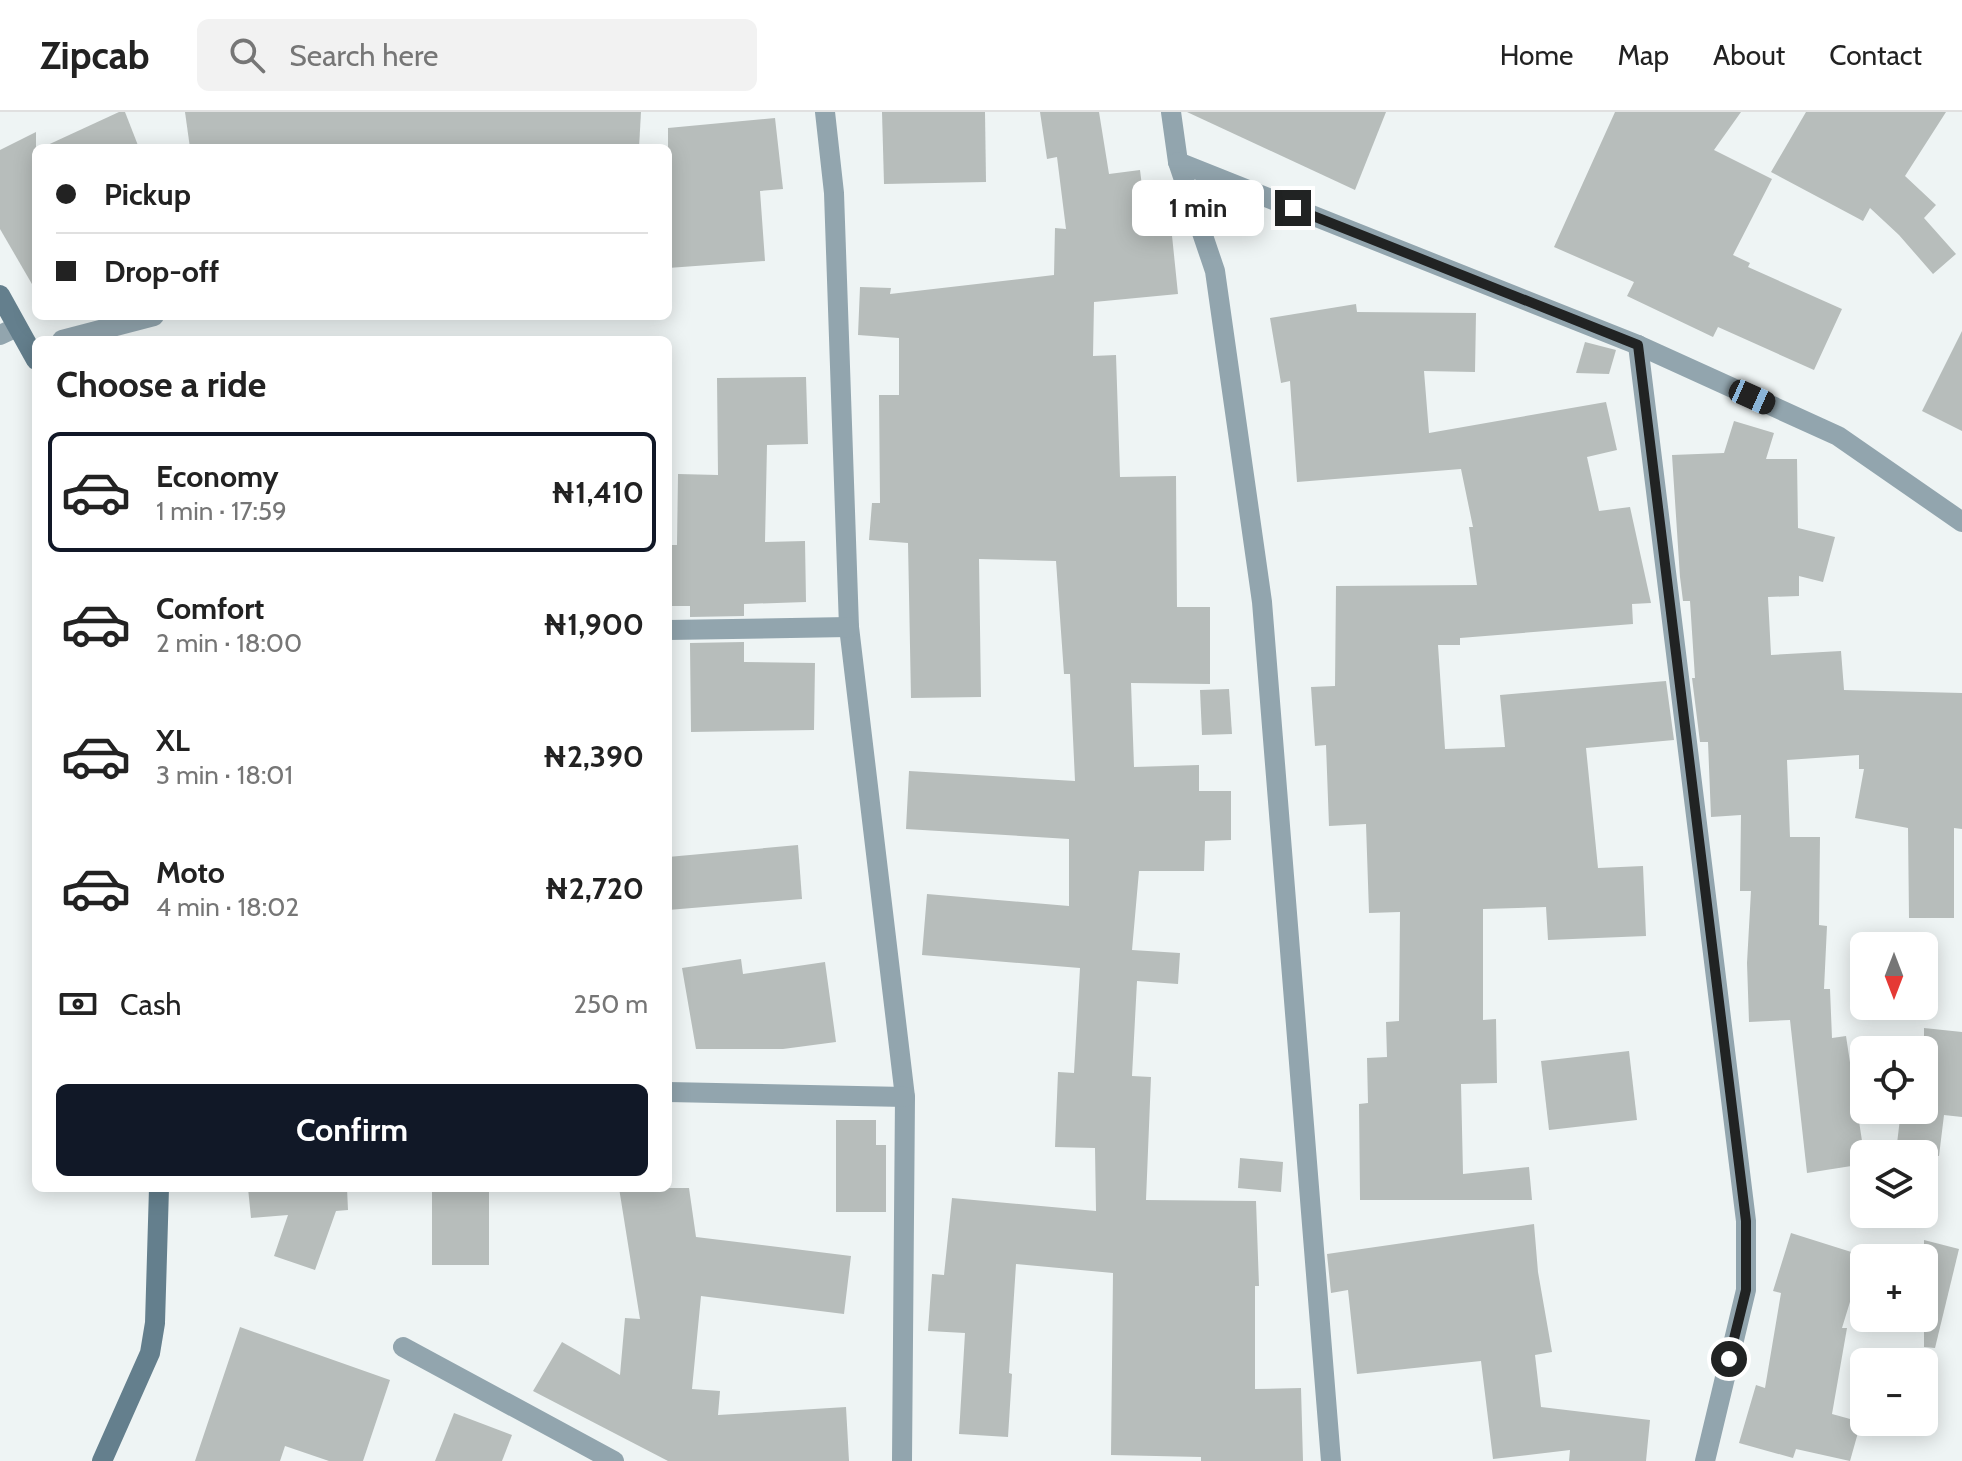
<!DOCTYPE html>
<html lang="en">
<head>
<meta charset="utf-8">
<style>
  :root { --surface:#fff; --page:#f2f2f2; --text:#222; --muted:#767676; --line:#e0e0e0; --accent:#111827 }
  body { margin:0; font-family:Cabin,sans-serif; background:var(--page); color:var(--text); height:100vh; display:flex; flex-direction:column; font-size:30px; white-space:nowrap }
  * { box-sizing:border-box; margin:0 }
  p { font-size:26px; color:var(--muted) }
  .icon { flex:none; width:44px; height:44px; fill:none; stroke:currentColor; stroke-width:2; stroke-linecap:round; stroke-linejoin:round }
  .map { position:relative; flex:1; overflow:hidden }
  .panel { position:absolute; left:32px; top:224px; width:640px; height:856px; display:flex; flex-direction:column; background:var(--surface); border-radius:12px; box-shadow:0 4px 20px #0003 }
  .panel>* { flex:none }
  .hud { position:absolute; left:32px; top:32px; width:640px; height:176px; border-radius:12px; box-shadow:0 4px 20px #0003; display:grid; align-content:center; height:176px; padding:0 24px; background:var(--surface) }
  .needle { width:52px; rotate:180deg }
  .tools { position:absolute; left:1850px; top:820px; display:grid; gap:16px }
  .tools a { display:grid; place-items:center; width:88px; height:88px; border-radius:12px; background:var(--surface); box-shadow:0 4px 20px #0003; font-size:40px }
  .end { position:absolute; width:36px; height:36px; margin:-18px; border:10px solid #212323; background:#fff; box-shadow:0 0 0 4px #fff }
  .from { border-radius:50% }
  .bubble { position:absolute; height:56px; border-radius:12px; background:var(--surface); box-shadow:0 4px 20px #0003; font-size:26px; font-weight:800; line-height:56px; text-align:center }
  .car { position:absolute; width:24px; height:48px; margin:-24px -12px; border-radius:10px; box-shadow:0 0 6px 2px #0007; background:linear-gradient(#222 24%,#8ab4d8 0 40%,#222 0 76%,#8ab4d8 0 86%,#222 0) }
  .hud b { display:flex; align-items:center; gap:28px; height:76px; font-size:30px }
  .hud b+b { border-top:2px solid var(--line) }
  .hud i { width:20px; height:20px; background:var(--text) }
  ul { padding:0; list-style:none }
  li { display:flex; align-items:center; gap:24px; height:120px; margin:0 16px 12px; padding:0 8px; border:4px solid transparent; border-radius:12px }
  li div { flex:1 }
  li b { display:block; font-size:30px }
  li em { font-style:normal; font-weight:800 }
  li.on { border-color:var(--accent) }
  li>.icon { width:72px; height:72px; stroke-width:1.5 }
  h2 { padding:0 24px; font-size:36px; line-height:96px }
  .pay { display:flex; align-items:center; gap:20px; height:88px; padding:0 24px; font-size:30px }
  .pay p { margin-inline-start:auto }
  .button { display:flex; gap:16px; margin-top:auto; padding:16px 24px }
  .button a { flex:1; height:92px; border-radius:12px; background:var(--accent); color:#fff; font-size:32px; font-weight:800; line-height:92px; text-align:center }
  header { display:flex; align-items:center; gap:48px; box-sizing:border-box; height:112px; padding:0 40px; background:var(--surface); border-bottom:2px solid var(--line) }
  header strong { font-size:38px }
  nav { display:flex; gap:44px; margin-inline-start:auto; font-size:28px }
  .search { width:560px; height:72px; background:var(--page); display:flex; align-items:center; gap:20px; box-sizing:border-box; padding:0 28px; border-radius:12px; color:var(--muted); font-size:30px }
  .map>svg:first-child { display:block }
</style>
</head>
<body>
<header>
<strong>Zipcab</strong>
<div class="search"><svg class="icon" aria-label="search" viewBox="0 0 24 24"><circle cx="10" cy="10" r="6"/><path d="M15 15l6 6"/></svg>Search here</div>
<nav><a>Home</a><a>Map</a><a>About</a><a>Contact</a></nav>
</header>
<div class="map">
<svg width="1962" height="1349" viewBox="0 0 1962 1349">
  <rect width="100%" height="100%" fill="#eef4f4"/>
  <g fill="#b7bdbb">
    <polygon points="119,0 125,0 139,36 41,36"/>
    <polygon points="185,0 641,0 639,36 190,36"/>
    <polygon points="882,0 985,0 986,70 884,72"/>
    <polygon points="1040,0 1099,0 1109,62 1140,58 1146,106 1170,104 1178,182 1094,190 1093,244 1116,243 1120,365 1176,364 1177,495 1210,495 1210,572 1131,571 1134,655 1199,653 1199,679 1231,679 1231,728 1205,729 1204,759 1139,759 1132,838 1180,841 1178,872 1137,869 1132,964 1151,965 1146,1088 1256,1089 1259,1174 1255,1174 1255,1277 1301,1276 1303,1349 1201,1349 1201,1345 1111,1343 1113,1161 1016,1152 1009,1261 1012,1262 1008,1325 959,1322 965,1221 928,1219 932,1162 944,1163 952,1086 1096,1099 1095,1036 1055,1035 1058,960 1074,961 1080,856 922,843 927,782 1069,794 1069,727 906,717 909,659 1075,669 1070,562 1064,562 1056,449 979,447 981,585 911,586 908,431 869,428 872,391 880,391 879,283 899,283 899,226 858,223 860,175 891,176 890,182 1054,163 1055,116 1066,117 1057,45 1047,47"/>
    <polygon points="1187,0 1386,0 1355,78"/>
    <polygon points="1615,0 1741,0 1714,38 1772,67 1733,143 1750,151 1748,155 1842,197 1814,258 1718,215 1713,225 1627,184 1634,170 1554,135"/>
    <polygon points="1806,0 1946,0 1905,64 1936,93 1924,106 1956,142 1933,162 1899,123 1870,96 1863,109 1771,60"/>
    <polygon points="775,6 783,77 760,79 765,149 668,156 668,16"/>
    <polygon points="36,20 36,179 0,117 0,38"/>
    <polygon points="1356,192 1357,200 1476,201 1475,260 1424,259 1429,321 1606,290 1617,338 1587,345 1599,399 1630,395 1651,491 1632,492 1633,512 1460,526 1460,533 1438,533 1445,637 1505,635 1500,583 1666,569 1674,628 1586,636 1598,756 1643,754 1646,824 1548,828 1546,795 1483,797 1483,908 1496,907 1497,971 1461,972 1463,1062 1529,1055 1532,1088 1360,1088 1359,992 1368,991 1367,946 1387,945 1386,910 1399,909 1400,800 1369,801 1366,712 1329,714 1326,633 1315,634 1311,575 1335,574 1336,474 1477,473 1469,415 1473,415 1461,357 1297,370 1290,269 1281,271 1270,206"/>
    <polygon points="1962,219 1962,319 1922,299"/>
    <polygon points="1585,230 1616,238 1609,262 1576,261"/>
    <polygon points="806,265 808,332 767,333 765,430 805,429 806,490 744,492 744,504 690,505 690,494 668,494 668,433 677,433 678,362 718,363 717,266"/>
    <polygon points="1734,309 1774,321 1766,347 1797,347 1798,416 1835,425 1823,470 1799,464 1799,484 1768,485 1771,543 1841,539 1844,578 1962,581 1962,717 1954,716 1954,806 1909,806 1908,716 1855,706 1864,657 1859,657 1859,643 1787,648 1790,725 1820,725 1819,813 1827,814 1824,877 1830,877 1832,926 1846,924 1864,1042 1864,1052 1807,1061 1790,908 1749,910 1747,851 1751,779 1740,779 1741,703 1711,705 1708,630 1700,630 1692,566 1695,566 1690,489 1683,489 1680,465 1672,343 1724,341"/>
    <polygon points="744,530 744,550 815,551 814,618 691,620 690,531"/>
    <polygon points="1229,577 1232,622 1202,623 1200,578"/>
    <polygon points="798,733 802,787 668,798 668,745"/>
    <polygon points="741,847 743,862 825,850 836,930 783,937 696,937 682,856"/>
    <polygon points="1924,916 1962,920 1962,1005 1944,1003 1939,1044 1896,1040 1901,998 1924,998"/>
    <polygon points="1629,939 1637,1008 1549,1018 1541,949"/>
    <polygon points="836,1008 876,1008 876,1033 886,1033 886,1100 836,1100"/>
    <polygon points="1240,1046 1283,1050 1281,1080 1238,1076"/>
    <polygon points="248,1076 347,1076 348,1098 336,1099 315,1158 274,1144 288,1103 251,1106"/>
    <rect x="432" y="1076" width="57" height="77"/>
    <polygon points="619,1076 689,1076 696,1125 851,1144 844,1202 701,1184 692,1277 720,1279 718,1303 846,1295 849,1349 668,1349 533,1279 562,1230 620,1263 625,1206 640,1207"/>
    <polygon points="1534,1112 1538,1160 1552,1240 1535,1243 1541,1295 1650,1308 1646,1349 1569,1349 1570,1338 1493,1347 1481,1249 1357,1262 1348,1178 1331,1181 1327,1142"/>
    <polygon points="1791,1121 1864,1144 1842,1216 1847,1216 1832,1302 1861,1310 1850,1349 1796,1337 1793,1346 1739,1331 1756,1273 1765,1276 1781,1181 1773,1179"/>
    <polygon points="1924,1128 1959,1137 1935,1236 1924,1235"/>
    <polygon points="240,1215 390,1268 363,1349 329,1349 285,1334 280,1349 195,1349"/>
    <polygon points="454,1301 512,1323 502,1349 435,1349"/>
  </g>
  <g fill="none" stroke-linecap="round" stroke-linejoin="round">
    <g stroke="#92a5ae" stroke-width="20">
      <polyline points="825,0 834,81 849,515 905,985 902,1349"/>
      <polyline points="1171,0 1178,50 1215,159 1262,490 1331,1349"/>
      <polyline points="1178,50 1638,233 1838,324 1962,410"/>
      <polyline points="0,223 17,215"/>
      <polyline points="62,228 154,204"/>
      <polyline points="1638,233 1746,1109 1746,1178 1705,1349"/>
      <polyline points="668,518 849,515"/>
      <polyline points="668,980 905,985"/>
      <polyline points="403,1235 614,1349"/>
    </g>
    <g stroke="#647f8d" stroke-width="20">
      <polyline points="0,183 36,248"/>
      <polyline points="102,1349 150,1241 155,1211 159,1076"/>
    </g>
  </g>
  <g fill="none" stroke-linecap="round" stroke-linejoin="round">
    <polyline stroke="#212323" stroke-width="10" points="1293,96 1638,233 1746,1109 1746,1178 1729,1247"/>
  </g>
</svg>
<div class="tools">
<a><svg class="needle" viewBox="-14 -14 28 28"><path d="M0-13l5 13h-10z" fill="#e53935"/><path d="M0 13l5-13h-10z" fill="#767676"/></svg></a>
<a><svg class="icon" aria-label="locate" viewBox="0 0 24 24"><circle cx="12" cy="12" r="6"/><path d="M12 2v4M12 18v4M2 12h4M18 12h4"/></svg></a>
<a><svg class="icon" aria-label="layers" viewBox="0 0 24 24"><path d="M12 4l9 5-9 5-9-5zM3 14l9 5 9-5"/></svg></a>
<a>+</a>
<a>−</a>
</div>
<i class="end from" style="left:1729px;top:1247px"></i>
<i class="end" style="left:1293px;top:96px"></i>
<div class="bubble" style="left:1132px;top:68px;width:132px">1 min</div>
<i class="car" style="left:1752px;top:285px;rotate:114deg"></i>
<div class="hud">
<b><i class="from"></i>Pickup</b>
<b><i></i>Drop-off</b>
</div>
<section class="panel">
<h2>Choose a ride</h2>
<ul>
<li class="on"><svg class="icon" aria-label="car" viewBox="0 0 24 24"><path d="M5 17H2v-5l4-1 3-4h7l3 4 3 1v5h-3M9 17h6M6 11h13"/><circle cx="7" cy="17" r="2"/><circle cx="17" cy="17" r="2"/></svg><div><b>Economy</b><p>1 min · 17:59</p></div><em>₦1,410</em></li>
<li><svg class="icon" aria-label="car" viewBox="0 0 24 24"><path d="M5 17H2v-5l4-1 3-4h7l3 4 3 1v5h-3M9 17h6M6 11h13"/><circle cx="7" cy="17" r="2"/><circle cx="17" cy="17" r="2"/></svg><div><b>Comfort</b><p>2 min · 18:00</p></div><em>₦1,900</em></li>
<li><svg class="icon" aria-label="car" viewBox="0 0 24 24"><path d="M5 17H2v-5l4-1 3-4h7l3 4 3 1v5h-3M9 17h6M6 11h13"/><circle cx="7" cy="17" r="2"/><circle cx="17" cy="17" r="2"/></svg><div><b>XL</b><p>3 min · 18:01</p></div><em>₦2,390</em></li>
<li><svg class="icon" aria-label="car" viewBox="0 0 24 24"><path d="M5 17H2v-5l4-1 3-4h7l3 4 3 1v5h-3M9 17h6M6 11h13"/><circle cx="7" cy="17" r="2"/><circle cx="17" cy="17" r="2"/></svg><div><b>Moto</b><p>4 min · 18:02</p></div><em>₦2,720</em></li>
</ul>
<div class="pay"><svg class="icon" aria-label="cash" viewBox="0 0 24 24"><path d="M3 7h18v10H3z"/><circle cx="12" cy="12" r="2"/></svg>Cash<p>250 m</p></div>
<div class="button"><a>Confirm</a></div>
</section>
</div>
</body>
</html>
